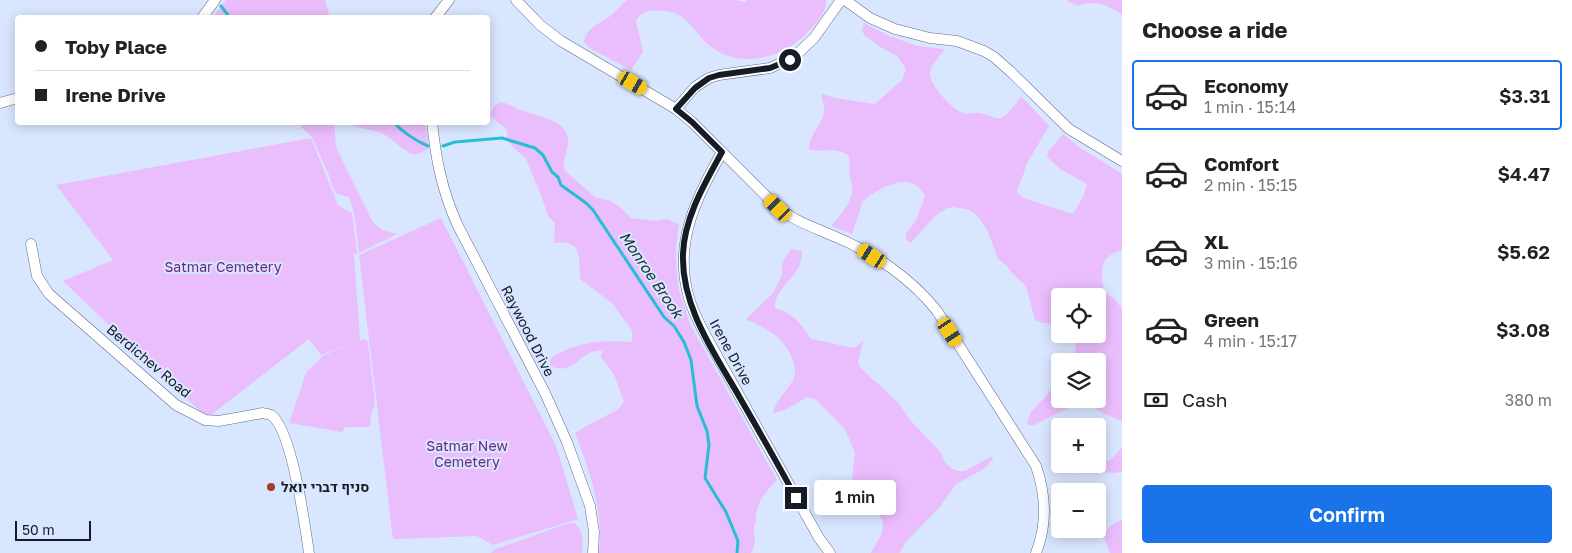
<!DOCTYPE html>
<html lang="en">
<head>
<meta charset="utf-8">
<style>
  :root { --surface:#fff; --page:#f6f6f6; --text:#222; --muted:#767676; --line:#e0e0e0; --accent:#1a73e8 }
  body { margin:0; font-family:"Golos Text",Heebo,sans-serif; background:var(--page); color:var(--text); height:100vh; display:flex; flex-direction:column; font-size:19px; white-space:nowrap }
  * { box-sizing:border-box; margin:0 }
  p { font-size:16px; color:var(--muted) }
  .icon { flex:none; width:28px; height:28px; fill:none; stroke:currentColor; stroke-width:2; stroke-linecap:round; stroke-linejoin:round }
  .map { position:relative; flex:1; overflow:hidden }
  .drawer { display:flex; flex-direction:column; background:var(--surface); width:450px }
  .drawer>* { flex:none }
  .banner { position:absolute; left:15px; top:15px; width:475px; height:110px; border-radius:5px; box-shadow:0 2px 12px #0003; display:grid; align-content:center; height:110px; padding:0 20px; background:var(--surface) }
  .controls { position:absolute; left:1051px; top:288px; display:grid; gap:10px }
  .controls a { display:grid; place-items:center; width:55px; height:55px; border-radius:5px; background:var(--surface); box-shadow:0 2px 12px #0003; font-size:25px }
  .scale { position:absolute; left:15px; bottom:12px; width:76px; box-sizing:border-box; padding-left:5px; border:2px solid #161c27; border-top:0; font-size:14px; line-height:18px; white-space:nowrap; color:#161c27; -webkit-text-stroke:4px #d9e6ff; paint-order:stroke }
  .end { position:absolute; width:22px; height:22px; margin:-11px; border:6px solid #161c27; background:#fff; box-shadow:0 0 0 2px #fff }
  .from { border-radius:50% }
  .bubble { position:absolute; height:35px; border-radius:5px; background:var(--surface); box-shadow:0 2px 12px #0003; font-size:16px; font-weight:600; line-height:35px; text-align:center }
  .car { position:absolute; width:15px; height:30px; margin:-15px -8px; border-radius:6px; box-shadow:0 0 4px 1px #0007; background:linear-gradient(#f5c518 24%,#345 0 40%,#f5c518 0 76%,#345 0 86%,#f5c518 0) }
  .banner b { display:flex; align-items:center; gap:18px; height:48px; font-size:19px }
  .banner b+b { border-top:1px solid var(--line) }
  .banner i { width:12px; height:12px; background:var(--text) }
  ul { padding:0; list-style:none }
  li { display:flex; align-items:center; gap:15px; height:70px; margin:0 10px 8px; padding:0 10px; border:2px solid transparent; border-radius:5px }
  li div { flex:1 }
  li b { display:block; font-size:19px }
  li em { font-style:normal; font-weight:600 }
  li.on { border-color:var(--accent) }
  li>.icon { width:45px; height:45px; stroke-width:1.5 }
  h2 { padding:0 20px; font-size:22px; line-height:60px }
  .pay { display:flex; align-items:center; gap:12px; height:55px; padding:0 20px; font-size:19px }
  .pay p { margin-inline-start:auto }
  .action { display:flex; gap:10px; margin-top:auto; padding:10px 20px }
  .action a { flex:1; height:58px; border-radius:5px; background:var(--accent); color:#fff; font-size:20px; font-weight:600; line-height:58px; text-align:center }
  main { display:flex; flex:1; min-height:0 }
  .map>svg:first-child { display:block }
</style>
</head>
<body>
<main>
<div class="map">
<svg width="1122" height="553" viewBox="0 0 1122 553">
  <rect width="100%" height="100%" fill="#d9e6ff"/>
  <g fill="#eabdfc">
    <polygon points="226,0 325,0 330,17 213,17"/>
    <path d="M627 0H735L745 2 747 0H826C827 14 814 25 805 35 781 59 738 69 710 46 699 37 692 24 680 16 672 10 648 8 640 15 640 15 636 21 636 21L643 52 631 70 591 49 584 42C586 28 599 24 609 17 615 12 621 5 627 0Z"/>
    <path d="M1066 0H1122V15C1113 8 1103 3 1092 3 1076 2 1084 11 1066 0Z"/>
    <path d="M864 23 887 35 917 46 945 49C940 56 932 64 930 72 928 84 952 109 963 113 968 115 972 112 978 113 985 113 994 119 1000 118 1007 117 1017 102 1021 96L1049 126 1026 165 1024 173 1017 190V193L1023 198 1073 214 1083 197 1087 184 1060 169 1047 157 1048 152 1063 134 1079 147 1122 174V250C1116 252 1109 255 1105 260 1100 268 1101 288 1108 295 1110 296 1112 297 1114 299 1118 302 1118 305 1122 308V421L1102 413 1084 400H1077L1066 409 1034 425H1029L1027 422 1031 412 1046 396 1060 377V399H1098V361H1071C1076 353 1077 343 1074 334H1098V296H1060V326L1039 322 1035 320 1026 286 1011 272 1007 266 998 259 988 232 980 219 974 213 966 209 953 207 947 208 935 216 911 243 906 240V234L916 220 925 196C912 169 880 187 863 201L852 234 831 226C840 215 853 202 852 188 852 182 849 175 849 169 849 162 852 156 844 153 831 147 818 153 809 149 809 135 821 126 824 113 826 106 821 101 822 94L835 98 875 104 902 80 906 69 897 56 882 48 865 36 862 31Z"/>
    <path d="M500 102C507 103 512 106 518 109 532 115 563 118 568 137 570 148 561 160 565 171L595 197 611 201 621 208 631 218 656 221 667 219 679 224 676 246V267L679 290 690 324 777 480C765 493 757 500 756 518 756 522 754 525 754 529 755 539 756 545 751 553H599C604 512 590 471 575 433L584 427 619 409 624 401 614 375 601 357 602 351C582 347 572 379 549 365L551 358C574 342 604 340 631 342L633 336 631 329 613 304 580 279C578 266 584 247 567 243 563 242 559 243 554 243L555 223 548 216 542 198 526 159 508 142 507 130 490 115 494 106Z"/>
    <polygon points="300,123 334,123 336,147 372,221 382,230 397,234 359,253 354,212 349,197 337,194 333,188 329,175 312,137 301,127"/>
    <path d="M350 123H425L429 149 415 155C403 151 395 141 385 135 374 128 360 131 350 123Z"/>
    <polygon points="311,138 338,205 345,210 352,213 357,253 354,255 360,340 366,339 368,343 375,404 370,417 371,425 368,427 345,427 342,432 289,423 306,373 324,355 357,342 321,355 309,339 207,418 63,281 113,260 56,185"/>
    <polygon points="441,218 556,446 578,519 493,545 477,536 393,539 359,255"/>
    <path d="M791 249 802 251C802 258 801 264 797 270 790 282 774 292 775 308 796 315 798 321 811 339L854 348 863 341 858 363 860 367 872 379 879 384 899 404 910 420 941 453 945 462 951 468 957 471H965L992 456 993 459 984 469 956 484 939 508 904 544 903 548 899 553H871L882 533 883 522 871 502 864 496 852 480 855 452 844 428 815 399 807 397 785 410 773 413C775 401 787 391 793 380 800 366 787 345 776 336 768 329 756 324 746 319L773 293 782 275V263Z"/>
    <polygon points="1122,447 1122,472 1112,473 1098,471 1085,474 1084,471 1096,464 1111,460"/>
    <polygon points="1122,519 1122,553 1110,553 1103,535 1109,527"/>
    <path d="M574 523C584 530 583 542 582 553H491L493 550 566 524Z"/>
  </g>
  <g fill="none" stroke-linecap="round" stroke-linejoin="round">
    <g stroke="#27bed5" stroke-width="3">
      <polyline points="221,6 230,18"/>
      <path d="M393 122C404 133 414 140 428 146"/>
      <polyline points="443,146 455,142 502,138 535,148 543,155 552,172 558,177 561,185 586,203 593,210 664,317 674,326 684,342 691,360 697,406 707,431 709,445 705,478 726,512 738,541 737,553"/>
    </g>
    <defs>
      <g id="street">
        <path d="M516 0 540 25 561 41 676 109 692 122 778 208C796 222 816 228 836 237 874 253 912 279 937 311L1036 466C1046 495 1047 525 1036 553"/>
        <polyline points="845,0 870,18 895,29 930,38 957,41 984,51 994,57 1010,71 1069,129 1122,161"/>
        <polyline points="202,18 215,0"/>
        <polyline points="435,18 449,0"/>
        <polyline points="0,103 18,98"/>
        <polyline points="676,109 695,87 709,78 719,75 770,68 795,56 814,38 841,0"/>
        <path d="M432 122C436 160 442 191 458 226L545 393 567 442 590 506 594 532 593 553"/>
        <path d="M722 152C696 199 673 243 689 298 694 315 703 331 712 347L819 538 830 553"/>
        <path d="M31 244 37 276 49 294 176 405 205 420 219 421 263 413C265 414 269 414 271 415 292 429 305 526 309 553"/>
      </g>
    </defs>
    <use href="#street" stroke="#5d6b86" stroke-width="11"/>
    <use href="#street" stroke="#fff" stroke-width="10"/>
  </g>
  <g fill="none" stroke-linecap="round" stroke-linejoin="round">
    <path stroke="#161c27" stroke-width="6" d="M790 60 770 68 719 75 709 78 695 88 676 109 692 122 722 152C705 183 684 218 683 254 681 307 715 354 740 398 759 431 778 464 796 498"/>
  </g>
  <circle fill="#a53d20" stroke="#d9e6ff" stroke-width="2" cx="271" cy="487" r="5"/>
  <g text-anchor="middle" stroke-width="4" stroke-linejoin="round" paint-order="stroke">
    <g font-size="14" fill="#6d2a83" stroke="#d9e6ff">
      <text x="223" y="272">Satmar Cemetery</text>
      <text x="467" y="451">Satmar New<tspan x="467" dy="16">Cemetery</tspan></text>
    </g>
    <g font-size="14" fill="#161c27" stroke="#d9e6ff">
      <text transform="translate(528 331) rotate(63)" y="5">Raywood Drive</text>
      <text transform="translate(731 352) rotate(61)" y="5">Irene Drive</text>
      <text transform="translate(149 361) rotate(40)" y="5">Berdichev Road</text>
    </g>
    <g font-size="14" font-weight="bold" fill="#161c27" stroke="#d9e6ff" text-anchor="start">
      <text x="281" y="492">סניף דברי יואל</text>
    </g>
    <g font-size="15" font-style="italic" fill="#193034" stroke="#d9e6ff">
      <text transform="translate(651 275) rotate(56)" y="5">Monroe Brook</text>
    </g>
  </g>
</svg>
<div class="controls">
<a><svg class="icon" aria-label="locate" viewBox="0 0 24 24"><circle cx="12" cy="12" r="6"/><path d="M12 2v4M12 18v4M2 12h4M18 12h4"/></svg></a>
<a><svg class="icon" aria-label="layers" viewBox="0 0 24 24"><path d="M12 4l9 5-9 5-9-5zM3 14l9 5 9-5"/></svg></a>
<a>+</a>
<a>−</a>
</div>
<div class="scale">50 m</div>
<i class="end from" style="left:790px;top:60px"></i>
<i class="end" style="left:796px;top:498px"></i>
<div class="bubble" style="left:814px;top:480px;width:82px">1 min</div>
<i class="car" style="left:633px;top:83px;rotate:120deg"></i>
<i class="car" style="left:778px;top:208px;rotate:315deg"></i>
<i class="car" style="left:872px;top:256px;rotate:303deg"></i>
<i class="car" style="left:950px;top:332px;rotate:147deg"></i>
<div class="banner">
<b><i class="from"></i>Toby Place</b>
<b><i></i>Irene Drive</b>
</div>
</div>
<section class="drawer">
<h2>Choose a ride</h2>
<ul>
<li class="on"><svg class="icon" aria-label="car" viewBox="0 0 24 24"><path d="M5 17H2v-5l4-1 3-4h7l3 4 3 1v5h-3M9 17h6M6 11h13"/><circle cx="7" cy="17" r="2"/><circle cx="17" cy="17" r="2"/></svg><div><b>Economy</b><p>1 min · 15:14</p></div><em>$3.31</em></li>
<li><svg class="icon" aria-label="car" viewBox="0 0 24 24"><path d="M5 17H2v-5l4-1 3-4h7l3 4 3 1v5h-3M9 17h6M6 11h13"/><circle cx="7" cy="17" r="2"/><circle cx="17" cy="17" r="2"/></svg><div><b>Comfort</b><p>2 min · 15:15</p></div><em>$4.47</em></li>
<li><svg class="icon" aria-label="car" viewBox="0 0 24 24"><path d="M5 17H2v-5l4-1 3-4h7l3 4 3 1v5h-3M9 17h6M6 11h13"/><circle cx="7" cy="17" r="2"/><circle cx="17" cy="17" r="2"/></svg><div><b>XL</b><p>3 min · 15:16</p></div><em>$5.62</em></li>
<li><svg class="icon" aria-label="car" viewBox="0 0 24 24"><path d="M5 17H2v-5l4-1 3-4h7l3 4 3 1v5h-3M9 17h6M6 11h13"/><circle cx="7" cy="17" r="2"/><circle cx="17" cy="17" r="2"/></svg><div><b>Green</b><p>4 min · 15:17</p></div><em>$3.08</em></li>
</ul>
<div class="pay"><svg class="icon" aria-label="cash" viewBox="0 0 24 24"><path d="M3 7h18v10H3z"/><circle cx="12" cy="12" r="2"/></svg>Cash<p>380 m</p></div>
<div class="action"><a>Confirm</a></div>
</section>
</main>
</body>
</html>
